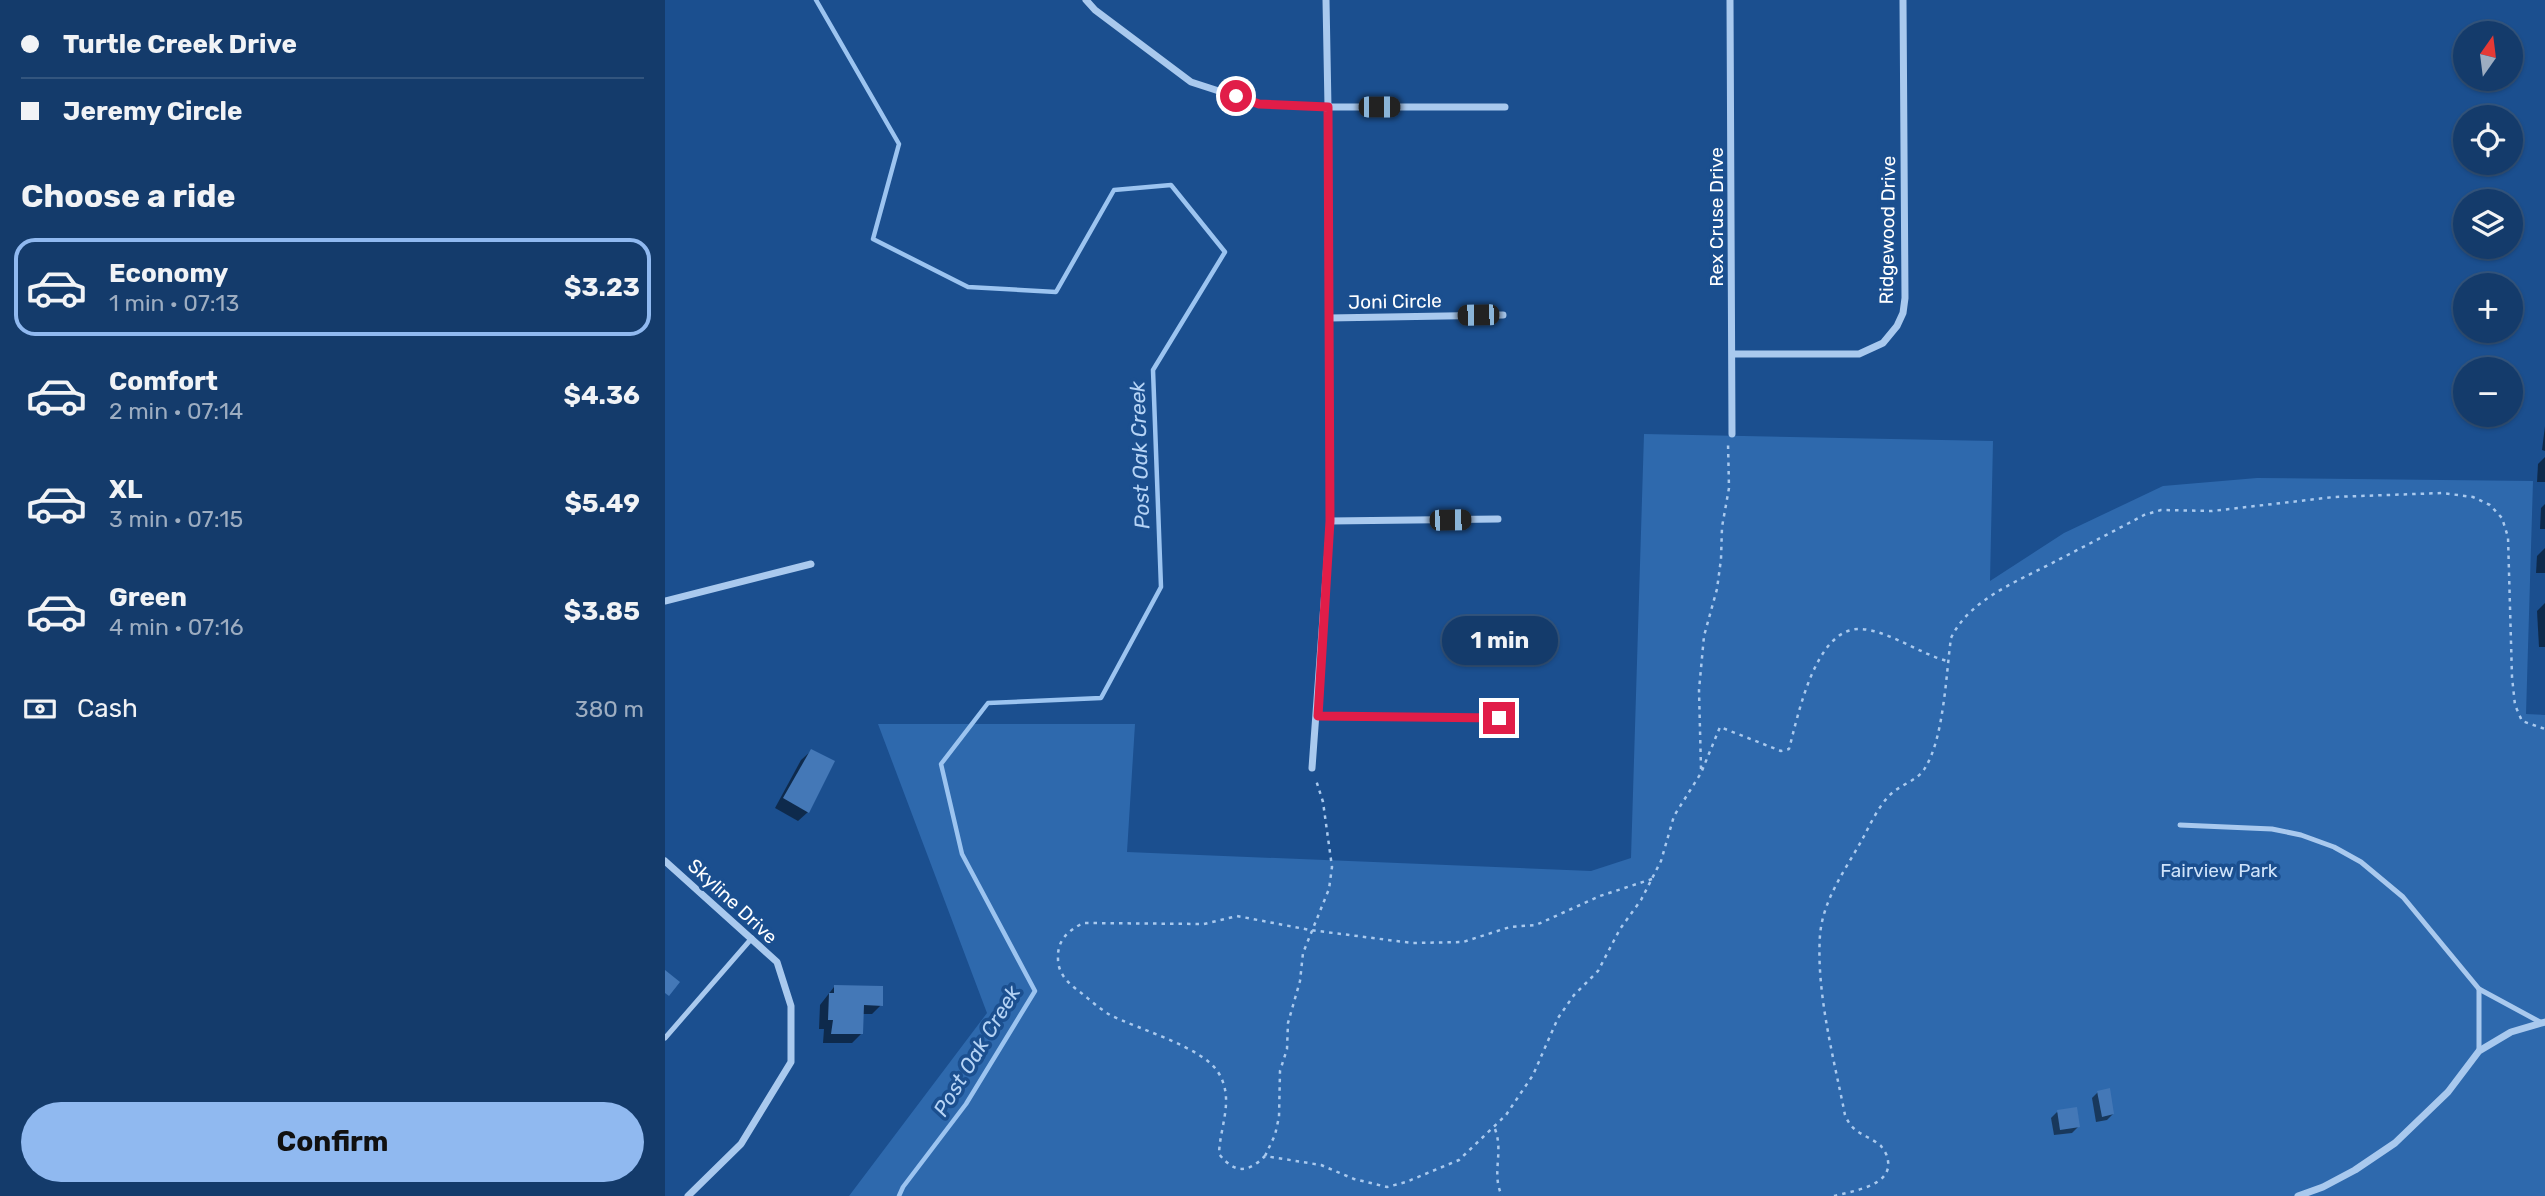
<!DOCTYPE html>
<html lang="en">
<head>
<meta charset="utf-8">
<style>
  :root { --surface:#143b6b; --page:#214673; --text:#f1f3f6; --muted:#9dadc1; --line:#33557e; --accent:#90b9f0 }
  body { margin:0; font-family:Rubik,sans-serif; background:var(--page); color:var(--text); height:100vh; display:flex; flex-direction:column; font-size:26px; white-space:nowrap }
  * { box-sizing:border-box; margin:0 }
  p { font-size:23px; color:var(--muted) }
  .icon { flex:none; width:38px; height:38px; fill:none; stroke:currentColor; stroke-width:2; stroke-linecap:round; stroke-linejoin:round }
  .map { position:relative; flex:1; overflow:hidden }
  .panel { display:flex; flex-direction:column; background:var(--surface); width:665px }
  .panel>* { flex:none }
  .hud { display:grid; align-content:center; height:154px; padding:0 21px; background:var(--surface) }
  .needle { width:46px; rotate:14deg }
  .tools { position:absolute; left:1788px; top:21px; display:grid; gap:14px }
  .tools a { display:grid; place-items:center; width:70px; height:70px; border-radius:50%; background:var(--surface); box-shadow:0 2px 5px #0004,0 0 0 2px var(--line); font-size:35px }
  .end { position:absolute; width:32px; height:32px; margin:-16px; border:9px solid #e11d48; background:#fff; box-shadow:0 0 0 4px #fff }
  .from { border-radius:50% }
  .bubble { position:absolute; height:49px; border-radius:24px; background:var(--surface); box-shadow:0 2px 5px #0004,0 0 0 2px var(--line); font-size:23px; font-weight:700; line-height:49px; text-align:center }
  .car { position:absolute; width:21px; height:42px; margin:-21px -10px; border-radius:9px; box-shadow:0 0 5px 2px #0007; background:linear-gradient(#222 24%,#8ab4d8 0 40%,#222 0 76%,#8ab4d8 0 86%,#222 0) }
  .hud b { display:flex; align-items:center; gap:24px; height:66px; font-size:26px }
  .hud b+b { border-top:2px solid var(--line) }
  .hud i { width:18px; height:18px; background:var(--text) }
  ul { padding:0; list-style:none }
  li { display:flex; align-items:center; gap:21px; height:98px; margin:0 14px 10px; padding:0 7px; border:4px solid transparent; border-radius:21px }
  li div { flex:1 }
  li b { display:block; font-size:26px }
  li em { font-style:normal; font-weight:700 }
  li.current { border-color:var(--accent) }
  li>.icon { width:63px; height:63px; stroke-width:1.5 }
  h2 { padding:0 21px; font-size:32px; line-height:84px }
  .pay { display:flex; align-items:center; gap:18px; height:77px; padding:0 21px; font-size:26px }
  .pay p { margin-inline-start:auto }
  .cta { display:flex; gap:14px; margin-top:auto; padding:14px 21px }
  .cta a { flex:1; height:80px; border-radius:42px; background:var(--accent); color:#111; font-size:28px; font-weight:700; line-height:80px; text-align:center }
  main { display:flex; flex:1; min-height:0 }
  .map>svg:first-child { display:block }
</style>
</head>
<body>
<main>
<section class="panel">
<div class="hud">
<b><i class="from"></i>Turtle Creek Drive</b>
<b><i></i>Jeremy Circle</b>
</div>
<h2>Choose a ride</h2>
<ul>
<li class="current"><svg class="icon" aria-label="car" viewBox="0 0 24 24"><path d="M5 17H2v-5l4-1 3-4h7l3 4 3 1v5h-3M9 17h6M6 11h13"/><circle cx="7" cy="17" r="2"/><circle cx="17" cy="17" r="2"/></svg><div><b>Economy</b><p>1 min · 07:13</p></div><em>$3.23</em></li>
<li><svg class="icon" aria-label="car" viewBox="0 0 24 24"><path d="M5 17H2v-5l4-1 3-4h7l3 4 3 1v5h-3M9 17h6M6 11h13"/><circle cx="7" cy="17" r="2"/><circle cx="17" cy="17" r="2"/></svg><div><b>Comfort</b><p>2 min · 07:14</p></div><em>$4.36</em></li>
<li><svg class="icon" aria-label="car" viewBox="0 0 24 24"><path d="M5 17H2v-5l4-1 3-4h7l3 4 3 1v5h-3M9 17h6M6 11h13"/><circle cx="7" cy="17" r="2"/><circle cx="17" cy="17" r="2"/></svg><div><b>XL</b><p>3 min · 07:15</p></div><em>$5.49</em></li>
<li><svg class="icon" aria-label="car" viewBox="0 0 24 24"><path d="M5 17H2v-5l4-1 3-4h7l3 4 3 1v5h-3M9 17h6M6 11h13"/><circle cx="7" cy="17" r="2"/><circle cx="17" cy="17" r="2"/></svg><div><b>Green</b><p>4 min · 07:16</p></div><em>$3.85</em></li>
</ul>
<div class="pay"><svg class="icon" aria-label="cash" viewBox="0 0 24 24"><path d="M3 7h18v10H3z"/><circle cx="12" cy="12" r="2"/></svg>Cash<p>380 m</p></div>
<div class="cta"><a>Confirm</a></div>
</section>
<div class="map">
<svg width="1880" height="1196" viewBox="0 0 1880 1196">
  <rect width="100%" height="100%" fill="#1b4f8f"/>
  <polygon fill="#2e69ad" points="979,434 1328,441 1325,581 1399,533 1498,486 1592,478 1868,481 1861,714 1880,715 1880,1196 184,1196 322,1013 213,724 470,724 462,852 926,871 966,858"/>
  <g fill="#0007">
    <polygon points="1880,426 1880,451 1877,450"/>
    <polygon points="1880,457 1880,482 1872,482 1873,464"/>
    <polygon points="1880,504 1880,529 1875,529 1876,508"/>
    <polygon points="1880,548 1880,573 1871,573 1872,556"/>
    <polygon points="1880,603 1880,647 1874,647 1872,611"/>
    <polygon points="146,751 143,812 133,821 110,808 136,760"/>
    <polygon points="169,987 216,1005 207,1014 197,1014 196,1034 187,1043 158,1043 159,1029 154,1029 155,1005"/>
    <polygon points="1433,1092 1448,1114 1442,1120 1431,1122 1427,1098"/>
    <polygon points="1392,1112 1413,1127 1407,1133 1389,1135 1386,1118"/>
  </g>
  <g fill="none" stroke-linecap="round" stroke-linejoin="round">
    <polyline stroke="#9cc4f0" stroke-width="4.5" points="151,0 234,144 208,239 303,287 391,292 449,190 506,185 560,252 488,370 496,587 436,698 323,703 276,764 297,854 370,991 301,1104 238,1187 234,1196"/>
  </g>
  <g fill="#4478b7">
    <polygon points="146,749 170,761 144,813 118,798"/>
    <polygon points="0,970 15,982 4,996 0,993"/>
    <polygon points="169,985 218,986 218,1006 199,1005 198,1034 166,1034 168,1020 163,1020 164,993 169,993"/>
    <polygon points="1445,1088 1449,1114 1437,1117 1432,1091"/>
    <polygon points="1412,1107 1415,1127 1395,1130 1392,1110"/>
  </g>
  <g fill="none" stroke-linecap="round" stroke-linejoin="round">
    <g stroke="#a9c9ee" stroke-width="2.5" stroke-dasharray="3.5 5" stroke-linecap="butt">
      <polyline points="1036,769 1034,690 1039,636 1052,589 1056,559 1057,527 1064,488 1063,443"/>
      <path d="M987 879 935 896 871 925 845 927 798 942 747 943 645 930 572 916 539 924 418 923C403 931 392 940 393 959 393 974 404 984 415 992 425 1000 435 1009 445 1015 473 1029 537 1047 553 1072 570 1099 555 1125 554 1154 570 1174 583 1173 600 1156L656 1165 689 1179 722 1187 741 1182 794 1160 841 1115 868 1075 893 1018 909 995 933 971 955 929 976 900 996 861 1009 816 1036 773 1055 727 1116 751 1124 749C1133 716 1150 628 1195 629 1223 630 1255 654 1282 661"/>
      <path d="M830 1129C839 1153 826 1173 837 1196"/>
      <polyline points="600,1156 610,1135 614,1117 615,1071 622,1049 623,1023 635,981 638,953 664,889 667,867 658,802 651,780"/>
      <path d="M1169 1196C1187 1191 1227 1186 1223 1161 1223 1156 1219 1150 1216 1146 1202 1134 1188 1135 1180 1115 1169 1059 1151 993 1155 935 1158 899 1181 869 1198 838 1205 825 1212 809 1223 797 1233 785 1253 781 1260 768 1279 738 1281 674 1286 638 1305 598 1356 580 1393 560 1422 545 1451 530 1479 515L1496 510 1547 511 1669 497 1777 493 1808 497 1825 505 1837 518 1843 537 1847 677 1850 705 1857 721 1880 729"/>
    </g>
    <g stroke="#a9c9ee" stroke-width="5">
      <polyline points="1515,825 1607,829 1636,835 1669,847 1696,862 1738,897 1814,989 1875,1022"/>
      <polyline points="1814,989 1814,1051"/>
      <polyline points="0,1038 87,938"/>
    </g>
    <g stroke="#a9c9ee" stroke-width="7">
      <polyline points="421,0 430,10 526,82 594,104 663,107 840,107"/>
      <polyline points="1065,0 1067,434"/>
      <polyline points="664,318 838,315"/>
      <polyline points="1068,354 1194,354 1218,343 1232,326 1238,313 1240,298 1238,0"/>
      <polyline points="665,521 833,519"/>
      <polyline points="0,601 146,564"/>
      <polyline points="653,716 834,718"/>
      <polyline points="647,768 665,521 663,107 661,0"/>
      <polyline points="0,861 112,962 126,1006 126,1062 76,1144 23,1196"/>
      <polyline points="1633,1196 1658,1187 1690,1170 1730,1143 1783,1092 1814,1051 1846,1032 1880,1022"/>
    </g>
  </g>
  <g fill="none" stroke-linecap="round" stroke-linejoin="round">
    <polyline stroke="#e11d48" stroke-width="9" points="571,96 594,104 663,107 665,521 653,716 834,718"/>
  </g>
  <g text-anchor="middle" stroke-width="7" stroke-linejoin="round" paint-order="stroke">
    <g font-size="19" fill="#fff" stroke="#1b4f8f">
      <text transform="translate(1051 217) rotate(-90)" y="7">Rex Cruse Drive</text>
      <text transform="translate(1222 230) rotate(-89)" y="7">Ridgewood Drive</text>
      <text transform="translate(730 301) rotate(-1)" y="7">Joni Circle</text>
      <text transform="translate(68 901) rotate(43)" y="7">Skyline Drive</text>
    </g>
    <g font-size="19" fill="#cfe3fa" stroke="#1b4f8f">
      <text x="1554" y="877">Fairview Park</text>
    </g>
    <g font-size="21" font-style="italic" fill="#b5d3f5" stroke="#1b4f8f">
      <text transform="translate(475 455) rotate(-92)" y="7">Post Oak Creek</text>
      <text transform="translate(312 1051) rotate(-59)" y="7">Post Oak Creek</text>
    </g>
  </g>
</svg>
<div class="tools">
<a><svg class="needle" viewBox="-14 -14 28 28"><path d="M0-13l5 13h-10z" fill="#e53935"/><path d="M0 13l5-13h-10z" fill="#9dadc1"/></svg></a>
<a><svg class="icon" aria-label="locate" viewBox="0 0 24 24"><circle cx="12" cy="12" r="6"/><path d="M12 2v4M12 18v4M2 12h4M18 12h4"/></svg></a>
<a><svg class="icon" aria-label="layers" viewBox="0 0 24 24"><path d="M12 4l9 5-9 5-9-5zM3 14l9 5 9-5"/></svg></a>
<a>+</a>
<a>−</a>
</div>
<i class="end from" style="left:571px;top:96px"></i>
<i class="end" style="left:834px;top:718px"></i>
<div class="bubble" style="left:777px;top:616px;width:116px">1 min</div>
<i class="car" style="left:714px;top:107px;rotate:90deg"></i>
<i class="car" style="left:813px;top:315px;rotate:269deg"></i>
<i class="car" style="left:785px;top:520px;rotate:89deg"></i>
</div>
</main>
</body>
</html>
